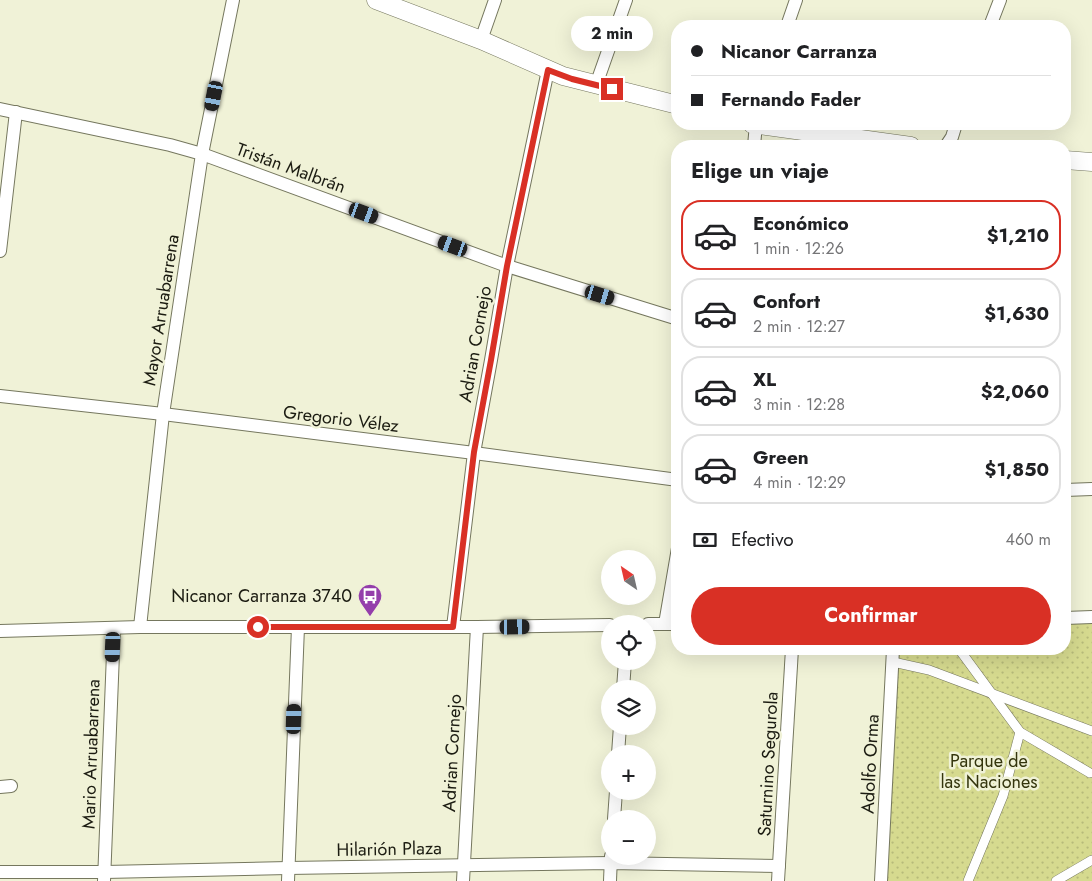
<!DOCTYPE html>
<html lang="es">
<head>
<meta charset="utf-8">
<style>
  :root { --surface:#fff; --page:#f6f6f6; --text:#202124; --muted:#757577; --line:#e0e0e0; --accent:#d93025 }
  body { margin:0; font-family:Jost,sans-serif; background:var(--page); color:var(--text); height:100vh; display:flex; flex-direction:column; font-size:19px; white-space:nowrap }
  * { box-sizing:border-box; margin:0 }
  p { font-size:16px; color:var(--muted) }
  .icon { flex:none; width:28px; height:28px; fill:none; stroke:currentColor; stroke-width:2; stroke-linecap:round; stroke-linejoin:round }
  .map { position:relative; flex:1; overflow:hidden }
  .drawer { position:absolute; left:671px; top:140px; width:400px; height:515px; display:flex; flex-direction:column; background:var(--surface); border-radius:20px; box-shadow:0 5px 20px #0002 }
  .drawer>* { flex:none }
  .hud { position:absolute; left:671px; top:20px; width:400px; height:110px; border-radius:20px; box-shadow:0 5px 20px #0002; display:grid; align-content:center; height:110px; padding:0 20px; background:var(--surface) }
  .needle { width:32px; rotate:326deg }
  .fabs { position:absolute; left:601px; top:550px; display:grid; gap:10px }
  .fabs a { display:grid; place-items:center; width:55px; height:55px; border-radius:50%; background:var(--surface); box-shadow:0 5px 20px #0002; font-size:25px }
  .end { position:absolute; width:22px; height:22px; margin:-11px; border:6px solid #d93025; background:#fff; box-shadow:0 0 0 2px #fff }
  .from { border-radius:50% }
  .bubble { position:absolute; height:35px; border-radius:18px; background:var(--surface); box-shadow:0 5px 20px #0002; font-size:16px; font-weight:700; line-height:35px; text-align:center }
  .car { position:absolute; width:15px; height:30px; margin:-15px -8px; border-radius:6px; box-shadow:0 0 4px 1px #0007; background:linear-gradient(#222 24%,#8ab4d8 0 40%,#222 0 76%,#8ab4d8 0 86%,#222 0) }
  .hud b { display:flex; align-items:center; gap:18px; height:48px; font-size:19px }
  .hud b+b { border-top:1px solid var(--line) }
  .hud i { width:12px; height:12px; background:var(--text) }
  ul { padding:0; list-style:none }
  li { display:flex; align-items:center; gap:15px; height:70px; margin:0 10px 8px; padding:0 10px; border:2px solid var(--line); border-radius:20px }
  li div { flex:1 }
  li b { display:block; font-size:19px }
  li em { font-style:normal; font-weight:700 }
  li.current { border-color:var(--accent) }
  li>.icon { width:45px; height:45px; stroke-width:1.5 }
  h2 { padding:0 20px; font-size:22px; line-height:60px }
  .pay { display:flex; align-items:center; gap:12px; height:55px; padding:0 20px; font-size:19px }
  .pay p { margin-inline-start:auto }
  .button { display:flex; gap:10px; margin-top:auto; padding:10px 20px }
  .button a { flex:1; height:58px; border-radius:30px; background:var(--accent); color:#fff; font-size:20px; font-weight:700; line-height:58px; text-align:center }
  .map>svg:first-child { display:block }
</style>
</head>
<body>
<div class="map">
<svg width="1092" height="881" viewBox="0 0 1092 881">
  <defs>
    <pattern id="park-dots" width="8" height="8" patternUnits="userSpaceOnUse" patternTransform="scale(1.25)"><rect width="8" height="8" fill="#d6da8f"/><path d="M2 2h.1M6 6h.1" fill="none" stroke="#b7ba7a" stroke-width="1.8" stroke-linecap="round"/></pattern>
  </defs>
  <rect width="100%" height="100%" fill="#f0f2d7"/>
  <polygon fill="url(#park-dots)" points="1092,617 1092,881 881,881 893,649 1065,649 1065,618"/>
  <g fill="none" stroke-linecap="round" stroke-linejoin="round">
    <defs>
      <g id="pedestrian">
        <polyline points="959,649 1020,732 1090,773"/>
        <polyline points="893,662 929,670 1092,731"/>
        <polyline points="968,881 1003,796 1020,732"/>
        <polyline points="1056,881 1092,860"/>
      </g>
      <g id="minor">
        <polyline points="787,26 796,0"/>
        <polyline points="990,26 1000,0"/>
        <polyline points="481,40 495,0"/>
        <polyline points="596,85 626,0"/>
        <polyline points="0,109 170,145 202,154 507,266 678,319"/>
        <polyline points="754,146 756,124"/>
        <polyline points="946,146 952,137 956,124"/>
        <polyline points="0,251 16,112"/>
        <polyline points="0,396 163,414 474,453 678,480"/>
        <polyline points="1065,490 1092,489"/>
        <polyline points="1065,618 1092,617"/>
        <polyline points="648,624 678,624"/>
        <polyline points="665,624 678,548"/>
        <polyline points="140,627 163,414 202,154 233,0"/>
        <polyline points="453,627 474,453 491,360 507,266 548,70"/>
        <polyline points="0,631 140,627 477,627 610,625"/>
        <polyline points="623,689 625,661"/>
        <polyline points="618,754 620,726"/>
        <polyline points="0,787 11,786"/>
        <polyline points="614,819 616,791"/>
        <polyline points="0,872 105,872 288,868 610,863 779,866"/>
        <polyline points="104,881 114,628"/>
        <polyline points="288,881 298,627"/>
        <polyline points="463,881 477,627"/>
        <polyline points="610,881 611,856"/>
        <polyline points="778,881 792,649"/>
        <polyline points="881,881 893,649"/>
      </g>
      <g id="secondary">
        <polyline points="376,0 481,40 563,76 678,105"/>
        <polyline points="752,124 911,146"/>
        <polyline points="1065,160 1092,162"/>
      </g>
    </defs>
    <use href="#pedestrian" stroke="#75775e" stroke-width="10"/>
    <use href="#minor" stroke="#75775e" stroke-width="14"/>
    <use href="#secondary" stroke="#75775e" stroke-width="19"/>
    <use href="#pedestrian" stroke="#fff" stroke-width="9"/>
    <use href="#minor" stroke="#fff" stroke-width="12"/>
    <use href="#secondary" stroke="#fff" stroke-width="18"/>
  </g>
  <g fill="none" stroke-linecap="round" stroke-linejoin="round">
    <polyline stroke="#d93025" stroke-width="6" points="258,627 453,627 474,452 491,360 507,266 548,70 572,79 612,89"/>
  </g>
  <defs>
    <symbol id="bus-pin" viewBox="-11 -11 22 30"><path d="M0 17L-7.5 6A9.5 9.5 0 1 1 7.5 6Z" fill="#943eab" stroke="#f0f2d7"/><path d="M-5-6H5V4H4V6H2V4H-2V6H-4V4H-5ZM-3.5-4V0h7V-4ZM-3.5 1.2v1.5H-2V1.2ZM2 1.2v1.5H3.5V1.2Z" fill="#fff"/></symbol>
  </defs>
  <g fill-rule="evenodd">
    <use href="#bus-pin" x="356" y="582" width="28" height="38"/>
  </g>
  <g text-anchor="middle" stroke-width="5" stroke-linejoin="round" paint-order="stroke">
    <g font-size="18" fill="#1b1b11" stroke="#f0f2d7">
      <text transform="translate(291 168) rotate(20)" y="6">Tristán Malbrán</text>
      <text transform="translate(161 310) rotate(-81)" y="6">Mayor Arruabarrena</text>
      <text transform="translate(475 344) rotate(-80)" y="6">Adrian Cornejo</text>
      <text transform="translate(341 419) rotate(7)" y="6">Gregorio Vélez</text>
      <text transform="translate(452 753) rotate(-87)" y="6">Adrian Cornejo</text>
      <text transform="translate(91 754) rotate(-88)" y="6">Mario Arruabarrena</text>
      <text transform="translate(768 764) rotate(-87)" y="6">Saturnino Segurola</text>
      <text transform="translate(870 764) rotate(-87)" y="6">Adolfo Orma</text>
      <text transform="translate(389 849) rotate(-1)" y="6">Hilarión Plaza</text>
    </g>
    <g font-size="18" fill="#1b1b11" stroke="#f0f2d7" text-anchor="end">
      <text x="352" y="602">Nicanor Carranza 3740</text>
    </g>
    <g font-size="18" fill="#34350d" stroke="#f0f2d7">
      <text x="989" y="767">Parque de<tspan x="989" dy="21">las Naciones</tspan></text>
    </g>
  </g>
</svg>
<div class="fabs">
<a><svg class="needle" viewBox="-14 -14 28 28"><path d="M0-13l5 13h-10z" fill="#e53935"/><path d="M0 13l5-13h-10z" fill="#757577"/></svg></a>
<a><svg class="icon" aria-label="locate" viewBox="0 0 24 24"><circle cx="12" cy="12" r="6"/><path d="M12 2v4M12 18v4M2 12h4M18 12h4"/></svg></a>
<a><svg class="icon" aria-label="layers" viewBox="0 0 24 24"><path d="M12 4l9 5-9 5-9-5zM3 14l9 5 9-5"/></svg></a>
<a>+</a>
<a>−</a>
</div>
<i class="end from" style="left:258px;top:627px"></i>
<i class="end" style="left:612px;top:89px"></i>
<div class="bubble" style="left:571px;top:16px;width:82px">2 min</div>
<i class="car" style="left:214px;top:96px;rotate:191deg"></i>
<i class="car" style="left:364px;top:213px;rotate:110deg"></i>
<i class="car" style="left:453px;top:246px;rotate:290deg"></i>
<i class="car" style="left:600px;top:295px;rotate:107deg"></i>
<i class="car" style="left:515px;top:627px;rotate:89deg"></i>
<i class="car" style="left:113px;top:647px;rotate:182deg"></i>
<i class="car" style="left:294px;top:719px;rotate:2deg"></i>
<div class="hud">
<b><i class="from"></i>Nicanor Carranza</b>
<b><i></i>Fernando Fader</b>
</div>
<section class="drawer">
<h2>Elige un viaje</h2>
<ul>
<li class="current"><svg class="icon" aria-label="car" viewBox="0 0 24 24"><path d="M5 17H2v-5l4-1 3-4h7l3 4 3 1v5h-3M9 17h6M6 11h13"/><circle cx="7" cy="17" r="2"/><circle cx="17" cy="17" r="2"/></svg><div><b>Económico</b><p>1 min · 12:26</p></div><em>$1,210</em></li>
<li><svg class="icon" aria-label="car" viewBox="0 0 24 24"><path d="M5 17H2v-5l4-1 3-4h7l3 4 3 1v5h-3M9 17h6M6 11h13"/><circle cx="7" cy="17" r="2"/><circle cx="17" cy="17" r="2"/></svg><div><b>Confort</b><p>2 min · 12:27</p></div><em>$1,630</em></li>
<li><svg class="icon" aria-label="car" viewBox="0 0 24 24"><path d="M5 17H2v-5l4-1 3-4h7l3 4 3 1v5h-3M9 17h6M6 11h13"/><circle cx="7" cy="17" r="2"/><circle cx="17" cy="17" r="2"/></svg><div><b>XL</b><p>3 min · 12:28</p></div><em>$2,060</em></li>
<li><svg class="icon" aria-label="car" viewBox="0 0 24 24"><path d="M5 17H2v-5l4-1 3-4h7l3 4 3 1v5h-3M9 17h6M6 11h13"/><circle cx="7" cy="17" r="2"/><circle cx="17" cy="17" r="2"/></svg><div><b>Green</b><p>4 min · 12:29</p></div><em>$1,850</em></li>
</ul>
<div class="pay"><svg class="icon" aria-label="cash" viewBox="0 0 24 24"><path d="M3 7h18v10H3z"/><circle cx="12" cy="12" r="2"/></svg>Efectivo<p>460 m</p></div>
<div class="button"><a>Confirmar</a></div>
</section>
</div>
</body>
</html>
